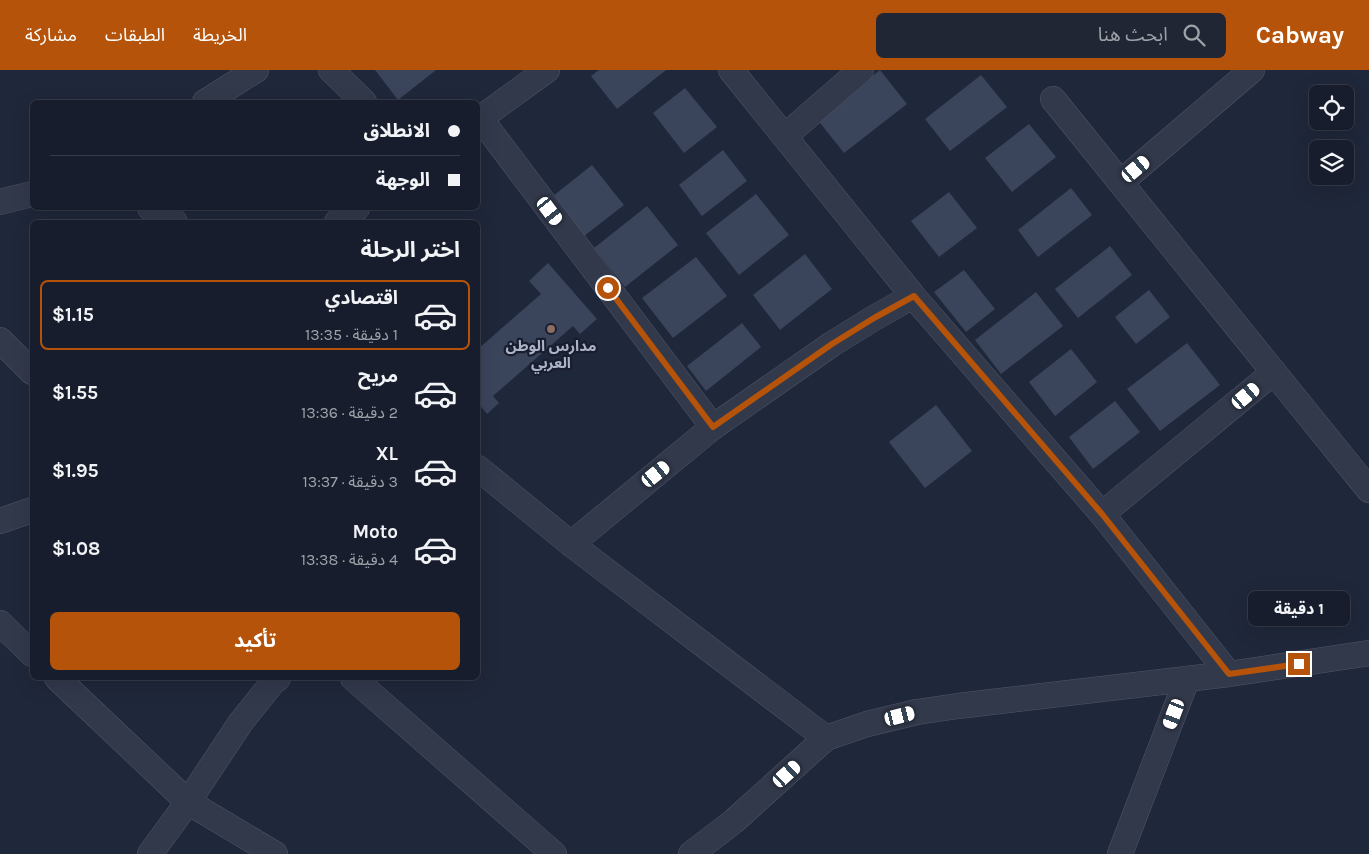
<!DOCTYPE html>
<html lang="ar">
<head>
<meta charset="utf-8">
<style>
  :root { --surface:#171d2c; --page:#202634; --text:#f1f3f6; --muted:#9ea2a9; --line:#363b48; --accent:#b45309 }
  body { margin:0; font-family:Karla,"Noto Sans Arabic",sans-serif; background:var(--page); color:var(--text); direction:rtl; height:100vh; display:flex; flex-direction:column; font-size:19px; white-space:nowrap }
  * { box-sizing:border-box; margin:0 }
  p { font-size:16px; color:var(--muted) }
  .icon { flex:none; width:28px; height:28px; fill:none; stroke:currentColor; stroke-width:2; stroke-linecap:round; stroke-linejoin:round }
  .map { position:relative; flex:1; overflow:hidden; direction:ltr }
  .details { position:absolute; left:30px; top:150px; width:450px; height:460px; display:flex; flex-direction:column; background:var(--surface); border-radius:8px; box-shadow:0 5px 20px #0002,0 0 0 1px var(--line); direction:rtl }
  .details>* { flex:none }
  .guide { position:absolute; left:30px; top:30px; width:450px; height:110px; border-radius:8px; box-shadow:0 5px 20px #0002,0 0 0 1px var(--line); direction:rtl; display:grid; align-content:center; height:110px; padding:0 20px; background:var(--surface) }
  .controls { position:absolute; left:1309px; top:15px; display:grid; gap:10px }
  .controls a { display:grid; place-items:center; width:45px; height:45px; border-radius:8px; background:var(--surface); box-shadow:0 5px 20px #0002,0 0 0 1px var(--line); font-size:25px }
  .end { position:absolute; width:22px; height:22px; margin:-11px; border:6px solid #b45309; background:#fff; box-shadow:0 0 0 2px #fff }
  .from { border-radius:50% }
  .bubble { position:absolute; height:35px; border-radius:8px; background:var(--surface); box-shadow:0 5px 20px #0002,0 0 0 1px var(--line); font-size:16px; font-weight:700; line-height:35px; text-align:center; direction:rtl }
  .car { position:absolute; width:15px; height:30px; margin:-15px -8px; border-radius:6px; box-shadow:0 0 4px 1px #0007; background:linear-gradient(#fff 24%,#345 0 40%,#fff 0 76%,#345 0 86%,#fff 0) }
  .guide b { display:flex; align-items:center; gap:18px; height:48px; font-size:19px }
  .guide b+b { border-top:1px solid var(--line) }
  .guide i { width:12px; height:12px; background:var(--text) }
  ul { padding:0; list-style:none }
  li { display:flex; align-items:center; gap:15px; height:70px; margin:0 10px 8px; padding:0 10px; border:2px solid transparent; border-radius:8px }
  li div { flex:1 }
  li b { display:block; font-size:19px }
  li em { font-style:normal; font-weight:700 }
  li.on { border-color:var(--accent) }
  li>.icon { width:45px; height:45px; stroke-width:1.5 }
  h2 { padding:0 20px; font-size:22px; line-height:60px }
  .primary-button { display:flex; gap:10px; margin-top:auto; padding:10px 20px }
  .primary-button a { flex:1; height:58px; border-radius:8px; background:var(--accent); color:#fff; font-size:20px; font-weight:700; line-height:58px; text-align:center }
  header { display:flex; align-items:center; gap:30px; box-sizing:border-box; height:70px; padding:0 25px; background:var(--accent); color:#fff }
  header strong { font-size:24px }
  nav { display:flex; gap:28px; margin-inline-start:auto; font-size:18px }
  .search { width:350px; height:45px; background:var(--page); display:flex; align-items:center; gap:12px; box-sizing:border-box; padding:0 18px; border-radius:8px; color:var(--muted); font-size:19px }
  .map>svg:first-child { display:block }
</style>
</head>
<body>
<header>
<strong>Cabway</strong>
<div class="search"><svg class="icon" aria-label="search" viewBox="0 0 24 24"><circle cx="10" cy="10" r="6"/><path d="M15 15l6 6"/></svg>ابحث هنا</div>
<nav><a>الخريطة</a><a>الطبقات</a><a>مشاركة</a></nav>
</header>
<div class="map">
<svg width="1369" height="784" viewBox="0 0 1369 784">
  <rect width="100%" height="100%" fill="#1f273a"/>
  <g fill="#3a445b">
    <polygon points="375,0 436,0 398,30"/>
    <polygon points="599,0 666,0 617,39 591,6"/>
    <polygon points="880,0 907,34 844,83 817,49"/>
    <polygon points="981,5 1007,37 950,81 925,49"/>
    <polygon points="685,18 717,57 684,83 653,43"/>
    <polygon points="1029,54 1056,87 1012,122 985,88"/>
    <polygon points="723,80 747,111 702,146 679,115"/>
    <polygon points="592,95 624,135 579,170 548,130"/>
    <polygon points="1071,118 1092,145 1038,187 1018,160"/>
    <polygon points="949,122 977,158 939,187 911,151"/>
    <polygon points="756,124 789,165 739,205 706,163"/>
    <polygon points="647,136 678,175 625,217 594,178"/>
    <polygon points="1110,176 1132,205 1078,248 1055,219"/>
    <polygon points="805,184 832,219 780,260 753,225"/>
    <polygon points="696,187 727,226 673,268 642,228"/>
    <polygon points="548,193 597,249 580,264 573,256 493,326 499,333 487,344 478,333 478,279 541,224 529,211"/>
    <polygon points="964,200 995,239 966,262 934,222"/>
    <polygon points="1149,220 1170,247 1136,274 1115,247"/>
    <polygon points="1036,222 1063,256 1001,304 975,270"/>
    <polygon points="742,253 761,277 706,321 687,296"/>
    <polygon points="1187,273 1220,315 1160,361 1127,319"/>
    <polygon points="1071,279 1097,312 1055,346 1029,312"/>
    <polygon points="1115,331 1140,362 1093,399 1069,367"/>
    <polygon points="936,335 972,381 925,418 889,372"/>
  </g>
  <g fill="none" stroke-linecap="round" stroke-linejoin="round">
    <defs>
      <g id="minor">
        <polyline points="331,0 364,32"/>
        <polyline points="731,0 913,226 1102,444 1229,604"/>
        <polyline points="1053,29 1369,420"/>
        <polyline points="205,32 256,0"/>
        <polyline points="480,48 713,357"/>
        <polyline points="478,50 547,0"/>
        <polyline points="785,66 861,0"/>
        <polyline points="1121,112 1252,0"/>
        <polyline points="0,132 32,124"/>
        <polyline points="150,138 175,152"/>
        <polyline points="337,152 357,138"/>
        <polyline points="0,270 32,302"/>
        <polyline points="478,398 571,474 826,668"/>
        <polyline points="1102,444 1274,302"/>
        <polyline points="0,451 32,440"/>
        <polyline points="571,474 713,357 832,274 874,248 913,226"/>
        <polyline points="0,553 32,584"/>
        <polyline points="57,608 188,732 275,784"/>
        <polyline points="353,608 554,784"/>
        <polyline points="150,784 188,732 241,652 273,612 278,608"/>
        <polyline points="691,784 734,751 826,668 867,654 917,642 958,636 1229,604 1369,583"/>
        <polyline points="1120,784 1187,609"/>
      </g>
    </defs>
    <use href="#minor" stroke="#505668" stroke-width="26"/>
    <use href="#minor" stroke="#32394b" stroke-width="25"/>
  </g>
  <g fill="none" stroke-linecap="round" stroke-linejoin="round">
    <polyline stroke="#b45309" stroke-width="6" points="608,218 713,357 832,274 874,248 914,226 1102,444 1229,604 1299,594"/>
  </g>
  <circle fill="#8d6e63" stroke="#181e2f" stroke-width="2" cx="551" cy="259" r="5"/>
  <g text-anchor="middle" stroke-width="4.5" stroke-linejoin="round" paint-order="stroke">
    <g font-size="15" font-weight="bold" fill="#adb3c7" stroke="#181e2f">
      <text x="551" y="281">مدارس الوطن<tspan x="551" dy="17">العربي</tspan></text>
    </g>
  </g>
</svg>
<div class="controls">
<a><svg class="icon" aria-label="locate" viewBox="0 0 24 24"><circle cx="12" cy="12" r="6"/><path d="M12 2v4M12 18v4M2 12h4M18 12h4"/></svg></a>
<a><svg class="icon" aria-label="layers" viewBox="0 0 24 24"><path d="M12 4l9 5-9 5-9-5zM3 14l9 5 9-5"/></svg></a>
</div>
<i class="end from" style="left:608px;top:218px"></i>
<i class="end" style="left:1299px;top:594px"></i>
<div class="bubble" style="left:1248px;top:521px;width:102px">1 دقيقة</div>
<i class="car" style="left:1136px;top:99px;rotate:50deg"></i>
<i class="car" style="left:550px;top:141px;rotate:143deg"></i>
<i class="car" style="left:1246px;top:326px;rotate:50deg"></i>
<i class="car" style="left:656px;top:404px;rotate:51deg"></i>
<i class="car" style="left:1174px;top:644px;rotate:201deg"></i>
<i class="car" style="left:900px;top:646px;rotate:76deg"></i>
<i class="car" style="left:787px;top:704px;rotate:48deg"></i>
<div class="guide">
<b><i class="from"></i>الانطلاق</b>
<b><i></i>الوجهة</b>
</div>
<section class="details">
<h2>اختر الرحلة</h2>
<ul>
<li class="on"><svg class="icon" aria-label="car" viewBox="0 0 24 24"><path d="M5 17H2v-5l4-1 3-4h7l3 4 3 1v5h-3M9 17h6M6 11h13"/><circle cx="7" cy="17" r="2"/><circle cx="17" cy="17" r="2"/></svg><div><b>اقتصادي</b><p>1 دقيقة · 13:35</p></div><em>$1.15</em></li>
<li><svg class="icon" aria-label="car" viewBox="0 0 24 24"><path d="M5 17H2v-5l4-1 3-4h7l3 4 3 1v5h-3M9 17h6M6 11h13"/><circle cx="7" cy="17" r="2"/><circle cx="17" cy="17" r="2"/></svg><div><b>مريح</b><p>2 دقيقة · 13:36</p></div><em>$1.55</em></li>
<li><svg class="icon" aria-label="car" viewBox="0 0 24 24"><path d="M5 17H2v-5l4-1 3-4h7l3 4 3 1v5h-3M9 17h6M6 11h13"/><circle cx="7" cy="17" r="2"/><circle cx="17" cy="17" r="2"/></svg><div><b>XL</b><p>3 دقيقة · 13:37</p></div><em>$1.95</em></li>
<li><svg class="icon" aria-label="car" viewBox="0 0 24 24"><path d="M5 17H2v-5l4-1 3-4h7l3 4 3 1v5h-3M9 17h6M6 11h13"/><circle cx="7" cy="17" r="2"/><circle cx="17" cy="17" r="2"/></svg><div><b>Moto</b><p>4 دقيقة · 13:38</p></div><em>$1.08</em></li>
</ul>
<div class="primary-button"><a>تأكيد</a></div>
</section>
</div>
</body>
</html>
